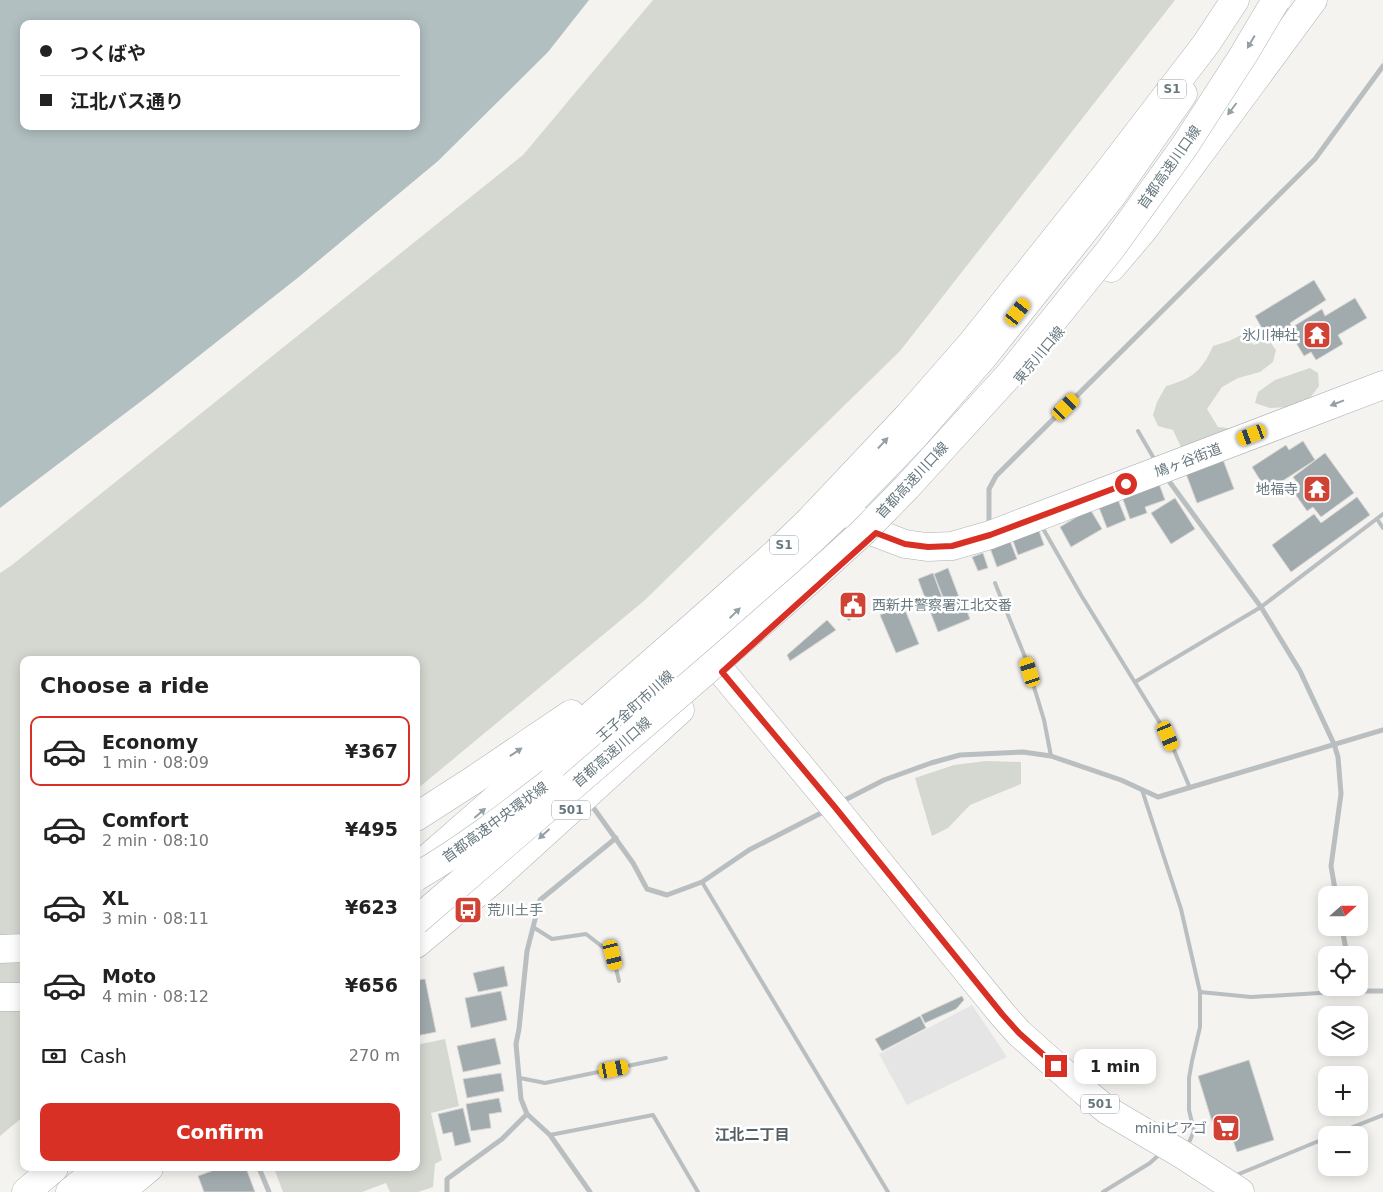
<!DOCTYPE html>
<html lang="en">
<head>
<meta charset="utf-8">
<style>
  :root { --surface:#fff; --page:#f2f2f2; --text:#222; --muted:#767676; --line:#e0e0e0; --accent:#d93025 }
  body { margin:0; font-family:"DejaVu Sans","Noto Sans JP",sans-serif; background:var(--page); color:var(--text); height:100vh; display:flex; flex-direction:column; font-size:19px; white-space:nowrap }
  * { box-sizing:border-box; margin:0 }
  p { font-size:16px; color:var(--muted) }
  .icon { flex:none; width:28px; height:28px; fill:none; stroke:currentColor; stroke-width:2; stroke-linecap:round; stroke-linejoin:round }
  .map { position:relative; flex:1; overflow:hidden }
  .sheet { position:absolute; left:20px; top:656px; width:400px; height:515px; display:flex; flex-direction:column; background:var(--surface); border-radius:10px; box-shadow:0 2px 12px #0003 }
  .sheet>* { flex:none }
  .guide { position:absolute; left:20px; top:20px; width:400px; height:110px; border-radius:10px; box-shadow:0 2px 12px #0003; display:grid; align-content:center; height:110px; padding:0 20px; background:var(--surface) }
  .needle { width:32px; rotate:69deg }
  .buttons { position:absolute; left:1318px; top:886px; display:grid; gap:10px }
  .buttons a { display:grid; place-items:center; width:50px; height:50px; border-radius:10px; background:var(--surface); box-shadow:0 2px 12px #0003; font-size:25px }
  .end { position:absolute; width:22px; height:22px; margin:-11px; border:6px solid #d93025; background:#fff; box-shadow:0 0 0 2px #fff }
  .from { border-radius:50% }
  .bubble { position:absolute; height:35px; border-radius:10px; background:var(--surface); box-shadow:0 2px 12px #0003; font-size:16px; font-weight:800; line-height:35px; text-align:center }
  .car { position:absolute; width:15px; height:30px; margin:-15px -8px; border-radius:6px; box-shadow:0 0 4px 1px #0007; background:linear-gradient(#f5c518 24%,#345 0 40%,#f5c518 0 76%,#345 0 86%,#f5c518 0) }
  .guide b { display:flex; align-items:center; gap:18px; height:48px; font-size:19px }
  .guide b+b { border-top:1px solid var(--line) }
  .guide i { width:12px; height:12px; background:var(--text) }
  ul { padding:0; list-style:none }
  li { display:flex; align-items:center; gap:15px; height:70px; margin:0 10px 8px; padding:0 10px; border:2px solid transparent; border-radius:10px }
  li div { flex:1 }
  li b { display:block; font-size:19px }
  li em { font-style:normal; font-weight:800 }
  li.active { border-color:var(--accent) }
  li>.icon { width:45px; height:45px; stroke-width:1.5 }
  h2 { padding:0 20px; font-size:22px; line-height:60px }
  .pay { display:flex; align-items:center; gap:12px; height:55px; padding:0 20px; font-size:19px }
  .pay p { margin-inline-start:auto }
  .primary-button { display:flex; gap:10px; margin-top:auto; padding:10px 20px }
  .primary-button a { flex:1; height:58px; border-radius:10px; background:var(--accent); color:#fff; font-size:20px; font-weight:800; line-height:58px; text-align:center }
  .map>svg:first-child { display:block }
</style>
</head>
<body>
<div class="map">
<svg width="1383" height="1192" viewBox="0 0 1383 1192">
  <rect width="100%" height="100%" fill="#f4f3f0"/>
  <polygon fill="#e4e5e4" points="972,1005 1007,1057 907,1105 879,1054"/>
  <g fill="#d4d8d0">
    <polygon points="653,0 1175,0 900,351 645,600 416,790 416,660 24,660 24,1116 0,1136 0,573 12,565 523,155"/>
    <path d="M1243 334 1254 345 1267 338 1276 350 1273 362 1260 372 1238 378 1222 387 1207 409 1218 427 1235 429 1183 455 1180 445 1173 430 1158 426 1153 415 1157 402 1166 386C1192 379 1202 371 1213 346L1229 341Z"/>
    <polygon points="1310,368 1318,373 1319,386 1310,398 1289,407 1270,408 1255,403 1258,392 1275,380"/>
    <polygon points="986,761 1021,762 1021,784 970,805 948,828 932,836 915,778 954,765"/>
    <polygon points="445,1039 459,1106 431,1113 442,1160 435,1164 433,1187 418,1192 390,1192 386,1183 362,1192 283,1192 274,1168 416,1168 416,1045"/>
  </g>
  <path fill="#b1bfc1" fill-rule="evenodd" d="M0 0H589L548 52 438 161 300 276 152 393 0 508ZM24 24H416V126H24Z"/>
  <g fill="#a1aaad" stroke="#d5d5d3">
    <polygon points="1314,280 1326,300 1290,323 1291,325 1268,339 1255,316"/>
    <polygon points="1355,298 1367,318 1338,335 1343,344 1316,360 1311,352 1304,356 1292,336 1297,333 1294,326 1322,309 1325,316"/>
    <polygon points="1303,441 1315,460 1267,491 1252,467 1286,445 1289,450"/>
    <polygon points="1325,453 1354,493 1321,517 1313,507 1307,511 1293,491 1300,486 1293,477"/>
    <polygon points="1222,457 1234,489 1197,503 1185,471"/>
    <polygon points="1158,481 1165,500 1145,507 1147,513 1130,519 1121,494"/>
    <polygon points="1117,497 1126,520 1107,528 1098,505"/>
    <polygon points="1357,497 1370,515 1291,572 1272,545 1314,514 1321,523"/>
    <polygon points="1175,498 1195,529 1171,544 1151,513"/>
    <polygon points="1090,509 1102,529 1071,547 1060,527"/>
    <polygon points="1038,528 1044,545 1018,555 1012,538"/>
    <polygon points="1010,541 1017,559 997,567 990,548"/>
    <polygon points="983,553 988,568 978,571 972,557"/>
    <polygon points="948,568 959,597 945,602 934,574"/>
    <polygon points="933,573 944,603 929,609 918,579"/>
    <polygon points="856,594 866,604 849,621 839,610"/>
    <polygon points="962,598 970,619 938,632 930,611"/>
    <polygon points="903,605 919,644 896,653 880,615"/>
    <polygon points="827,620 836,630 790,661 787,655"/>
    <polygon points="504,966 508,986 478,992 473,973"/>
    <polygon points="425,979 436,1032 416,1036 416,980"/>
    <polygon points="501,991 507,1020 471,1028 465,998"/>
    <polygon points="962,996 964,1000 956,1009 925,1023 921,1015"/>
    <polygon points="920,1016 926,1028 882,1051 875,1039"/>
    <polygon points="495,1038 501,1064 463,1072 457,1046"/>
    <polygon points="1249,1060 1274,1140 1237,1152 1233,1140 1227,1142 1217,1138 1198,1076"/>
    <polygon points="501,1073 504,1091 467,1098 463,1079"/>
    <polygon points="499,1098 502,1112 489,1114 491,1128 471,1131 466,1104"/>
    <polygon points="463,1108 471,1142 455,1146 452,1132 443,1134 438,1114"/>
    <polygon points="220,1168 246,1168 255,1192 204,1192 198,1176"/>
  </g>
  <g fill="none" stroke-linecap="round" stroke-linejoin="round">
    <defs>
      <g id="secondary">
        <polyline points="1111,268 1144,229 1313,0"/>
        <polyline points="849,513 876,533 905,544 927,547 952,546 990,535 1383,385"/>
        <polyline points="700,647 844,509 911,440 984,356 1111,197 1183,94"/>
      </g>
      <g id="primary">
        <polyline points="535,799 700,647 722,672 834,807 1002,1014 1019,1033 1084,1091 1107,1110 1183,1155 1240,1192"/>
        <polyline points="416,944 493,880 680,710"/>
        <polyline points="70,1192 100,1168"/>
        <polyline points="120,1192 149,1168"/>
      </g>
      <g id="motorway">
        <polyline points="416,817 472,781 571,714"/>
        <polyline points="421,864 695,625 776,553 809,521 909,415 972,343 1105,176 1206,44 1235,0"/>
        <polyline points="0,949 24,948"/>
        <polyline points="0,997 24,997"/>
        <polyline points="26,1192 54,1168"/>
        <polyline points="93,1192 122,1168"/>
      </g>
    </defs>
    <use href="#secondary" stroke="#abb2b5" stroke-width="29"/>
    <use href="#primary" stroke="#adb2b4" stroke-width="29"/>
    <use href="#motorway" stroke="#afb3b5" stroke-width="29"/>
    <g stroke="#b9bec0" stroke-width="4">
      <polyline points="1138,431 1156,462"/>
      <polyline points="1377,519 1383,528"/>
      <polyline points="1041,525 1081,595 1168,736 1190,788"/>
      <polyline points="995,583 1025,657 1044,720 1051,756"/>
      <polyline points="1135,682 1261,607 1383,514"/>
      <polyline points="1142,790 1181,909 1200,992 1200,1027 1192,1061 1189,1078 1189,1110 1194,1131 1187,1147"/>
      <polyline points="702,882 888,1192"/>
      <polyline points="533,927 552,939 586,934 613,955 619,981"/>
      <polyline points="1200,992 1251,997 1353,991"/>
      <polyline points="520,1078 545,1083 666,1058"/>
      <polyline points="550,1135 653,1115 698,1192"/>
      <polyline points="1333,1135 1383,1115"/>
      <polyline points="1234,1176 1326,1138"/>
      <polyline points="1103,1192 1150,1163 1161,1153"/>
    </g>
    <g stroke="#b9bec0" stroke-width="5">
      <polyline points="1166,477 1261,607 1300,671 1334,744 1338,757 1341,794 1331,866 1336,895"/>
      <polyline points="989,527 989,489 996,476 1315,159 1383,66"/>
      <polyline points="841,802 884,780 931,763 960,755 1023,752 1051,756 1121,780 1158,797 1383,730"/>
      <polyline points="590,803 633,863 647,889 667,895 702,882 749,850 827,810"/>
      <polyline points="1342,928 1347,955"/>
      <polyline points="1353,988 1353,991 1383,991"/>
      <polyline points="259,1168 269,1192"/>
      <polyline points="447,1192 447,1179 502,1139 527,1114"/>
      <polyline points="590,1192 550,1135 527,1114 521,1099 516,1044 519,1029 527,951 540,900 616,838"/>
    </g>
    <use href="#secondary" stroke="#fff" stroke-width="28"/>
    <use href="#primary" stroke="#fff" stroke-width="28"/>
    <use href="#motorway" stroke="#fff" stroke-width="28"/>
    <defs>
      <g id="motorway-bridge">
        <path d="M416 877C464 849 507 816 551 782"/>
        <polyline points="416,921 721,658 809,581 863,532 907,487 1009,375 1110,250 1184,147 1244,54 1276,0"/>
      </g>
    </defs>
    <use href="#motorway-bridge" stroke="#afb3b5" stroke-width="29" stroke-linecap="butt"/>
    <use href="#motorway-bridge" stroke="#fff" stroke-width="28"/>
  </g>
  <defs><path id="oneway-solid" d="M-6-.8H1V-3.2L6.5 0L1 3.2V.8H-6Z" transform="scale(1.25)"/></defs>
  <g fill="#94a0a5">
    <use href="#oneway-solid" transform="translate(1251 42) rotate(120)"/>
    <use href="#oneway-solid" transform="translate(1232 109) rotate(127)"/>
    <use href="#oneway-solid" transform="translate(1337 403) rotate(159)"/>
    <use href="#oneway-solid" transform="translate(883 443) rotate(-47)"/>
    <use href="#oneway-solid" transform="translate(735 613) rotate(-44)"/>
    <use href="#oneway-solid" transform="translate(516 752) rotate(-34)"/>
    <use href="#oneway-solid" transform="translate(480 813) rotate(-41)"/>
    <use href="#oneway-solid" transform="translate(544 834) rotate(138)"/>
  </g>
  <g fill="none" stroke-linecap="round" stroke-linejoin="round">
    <polyline stroke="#d93025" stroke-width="6" points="1056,1066 1019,1033 1002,1014 834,806 722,672 876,533 905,544 928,547 952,546 990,535 1126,484"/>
  </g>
  <defs>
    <symbol id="temple-square" viewBox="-11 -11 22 22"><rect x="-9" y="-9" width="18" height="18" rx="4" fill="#d04234" stroke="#fff"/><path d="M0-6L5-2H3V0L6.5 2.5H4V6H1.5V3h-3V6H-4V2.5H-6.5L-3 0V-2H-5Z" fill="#fff"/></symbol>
    <symbol id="civic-square" viewBox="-11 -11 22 22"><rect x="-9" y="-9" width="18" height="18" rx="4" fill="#d04234" stroke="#fff"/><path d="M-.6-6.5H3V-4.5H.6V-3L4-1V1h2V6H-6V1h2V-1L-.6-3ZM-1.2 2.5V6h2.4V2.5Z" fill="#fff"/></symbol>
    <symbol id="bus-square" viewBox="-11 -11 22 22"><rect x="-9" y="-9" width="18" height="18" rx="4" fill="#d04234" stroke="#fff"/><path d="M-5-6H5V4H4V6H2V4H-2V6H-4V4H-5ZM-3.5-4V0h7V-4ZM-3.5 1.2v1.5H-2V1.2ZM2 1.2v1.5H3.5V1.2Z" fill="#fff"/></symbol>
    <symbol id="supermarket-square" viewBox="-11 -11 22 22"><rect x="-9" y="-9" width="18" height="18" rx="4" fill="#d04234" stroke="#fff"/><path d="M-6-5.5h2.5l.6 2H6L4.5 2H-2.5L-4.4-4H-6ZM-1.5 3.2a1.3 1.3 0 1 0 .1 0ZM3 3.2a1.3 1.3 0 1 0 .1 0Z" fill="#fff"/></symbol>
  </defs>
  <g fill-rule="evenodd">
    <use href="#temple-square" x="1301" y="319" width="32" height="32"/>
    <use href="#temple-square" x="1301" y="473" width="32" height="32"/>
    <use href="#civic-square" x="837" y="589" width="32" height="32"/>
    <use href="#bus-square" x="452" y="894" width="32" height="32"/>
    <use href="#supermarket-square" x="1210" y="1112" width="32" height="32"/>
  </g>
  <g text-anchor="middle" stroke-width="5" stroke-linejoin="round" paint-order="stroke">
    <g fill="#fff" stroke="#94a0a5" stroke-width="1">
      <rect x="1158" y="79.5" width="28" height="19" rx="4"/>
      <rect x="770" y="535.5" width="28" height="19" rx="4"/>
      <rect x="552" y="800.5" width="38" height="19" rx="4"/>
      <rect x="1081" y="1094.5" width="38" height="19" rx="4"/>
    </g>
    <g font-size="12" font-weight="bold" fill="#66777e">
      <text x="1172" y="93">S1</text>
      <text x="784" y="549">S1</text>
      <text x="571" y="814">501</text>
      <text x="1100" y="1108">501</text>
    </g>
    <g font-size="14" fill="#66777e" stroke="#fff">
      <text transform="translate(1169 167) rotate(-55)" y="5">首都高速川口線</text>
      <text transform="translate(1039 355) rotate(-50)" y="5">東京川口線</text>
      <text transform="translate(1188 460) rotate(-21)" y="5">鳩ヶ谷街道</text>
      <text transform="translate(912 480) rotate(-47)" y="5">首都高速川口線</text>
      <text transform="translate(635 706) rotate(-42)" y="5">王子金町市川線</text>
      <text transform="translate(612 752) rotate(-41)" y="5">首都高速川口線</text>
      <text transform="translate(495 822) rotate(-36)" y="5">首都高速中央環状線</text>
    </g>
    <g font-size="14" fill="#66777e" stroke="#fff" text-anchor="end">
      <text x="1298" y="340">氷川神社</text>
      <text x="1298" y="494">地福寺</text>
      <text x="872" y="610" text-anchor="start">西新井警察署江北交番</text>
      <text x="487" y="915" text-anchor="start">荒川土手</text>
      <text x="1207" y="1133">miniピアゴ</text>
    </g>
    <g font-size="15" font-weight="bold" fill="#535f64" stroke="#fff">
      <text x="752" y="1140">江北二丁目</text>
    </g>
  </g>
</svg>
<div class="buttons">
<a><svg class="needle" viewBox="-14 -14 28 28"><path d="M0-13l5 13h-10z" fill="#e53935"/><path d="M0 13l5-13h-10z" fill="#767676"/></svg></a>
<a><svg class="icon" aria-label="locate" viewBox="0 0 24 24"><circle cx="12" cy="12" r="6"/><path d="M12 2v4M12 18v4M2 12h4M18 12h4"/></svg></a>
<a><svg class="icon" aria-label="layers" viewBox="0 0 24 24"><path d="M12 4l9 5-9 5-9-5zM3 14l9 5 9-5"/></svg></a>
<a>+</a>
<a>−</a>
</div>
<i class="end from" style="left:1126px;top:484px"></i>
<i class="end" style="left:1056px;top:1066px"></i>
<div class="bubble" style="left:1074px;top:1049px;width:82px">1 min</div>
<i class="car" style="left:1018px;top:312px;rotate:38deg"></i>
<i class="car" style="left:1066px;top:407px;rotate:45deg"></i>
<i class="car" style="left:1252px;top:435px;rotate:249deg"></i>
<i class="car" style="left:1030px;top:672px;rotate:342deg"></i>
<i class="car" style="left:1168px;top:736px;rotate:157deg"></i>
<i class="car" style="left:613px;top:955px;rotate:166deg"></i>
<i class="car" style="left:614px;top:1069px;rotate:79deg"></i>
<div class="guide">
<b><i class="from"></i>つくばや</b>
<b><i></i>江北バス通り</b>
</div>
<section class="sheet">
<h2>Choose a ride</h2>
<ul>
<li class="active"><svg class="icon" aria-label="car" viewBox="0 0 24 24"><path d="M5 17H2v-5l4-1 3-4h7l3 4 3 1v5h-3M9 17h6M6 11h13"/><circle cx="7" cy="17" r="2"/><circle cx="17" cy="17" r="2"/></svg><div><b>Economy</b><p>1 min · 08:09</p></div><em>¥367</em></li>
<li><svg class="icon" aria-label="car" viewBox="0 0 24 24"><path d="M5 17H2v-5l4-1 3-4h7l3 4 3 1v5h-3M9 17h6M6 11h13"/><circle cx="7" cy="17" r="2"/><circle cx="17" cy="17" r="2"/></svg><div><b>Comfort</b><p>2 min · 08:10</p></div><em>¥495</em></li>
<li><svg class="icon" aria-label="car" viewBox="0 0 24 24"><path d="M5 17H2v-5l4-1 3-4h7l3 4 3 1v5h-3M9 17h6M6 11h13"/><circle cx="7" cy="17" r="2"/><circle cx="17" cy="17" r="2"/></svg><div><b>XL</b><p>3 min · 08:11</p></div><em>¥623</em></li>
<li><svg class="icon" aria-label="car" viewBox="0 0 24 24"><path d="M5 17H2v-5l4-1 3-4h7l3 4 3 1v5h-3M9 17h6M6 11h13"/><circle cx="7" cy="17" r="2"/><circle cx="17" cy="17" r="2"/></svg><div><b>Moto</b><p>4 min · 08:12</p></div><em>¥656</em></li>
</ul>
<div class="pay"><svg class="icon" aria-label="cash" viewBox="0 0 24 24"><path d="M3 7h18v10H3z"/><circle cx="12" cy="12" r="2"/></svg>Cash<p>270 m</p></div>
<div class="primary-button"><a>Confirm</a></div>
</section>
</div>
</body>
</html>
